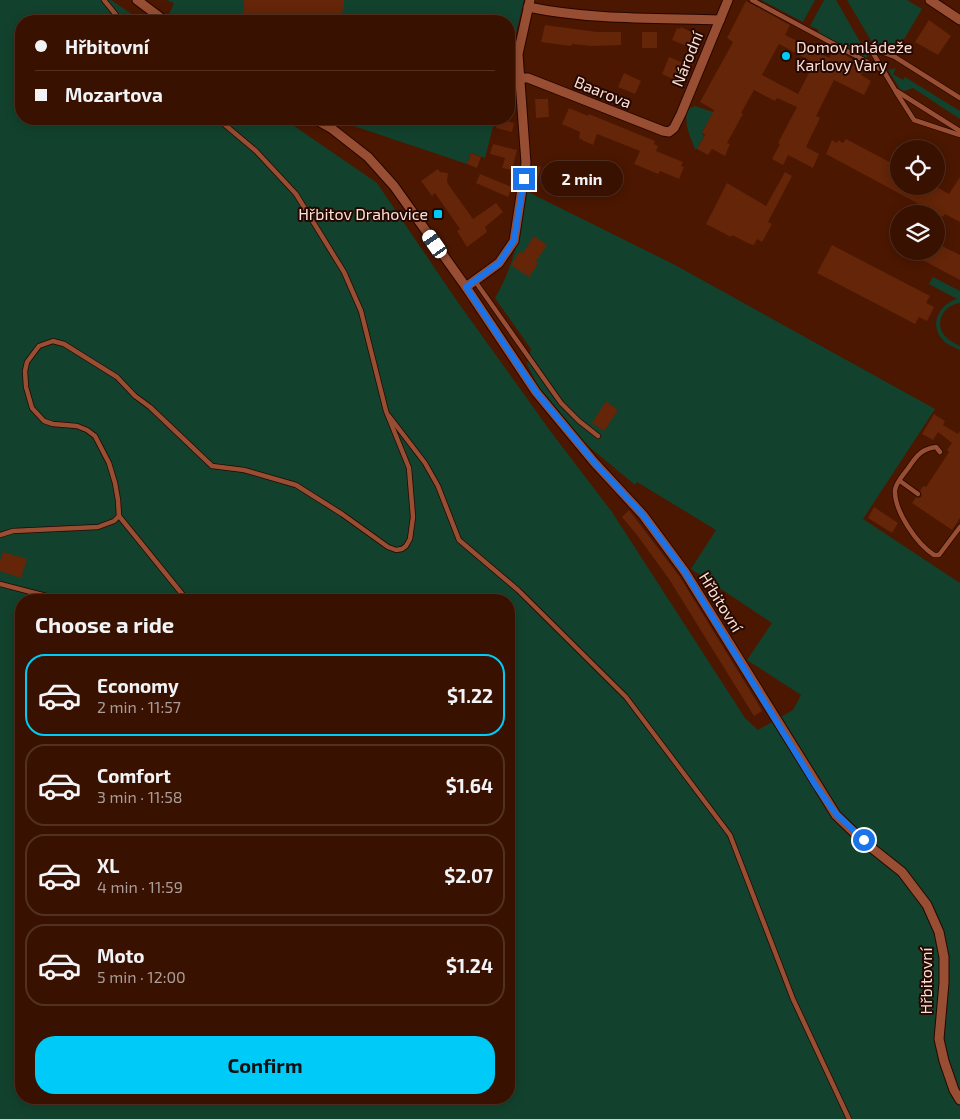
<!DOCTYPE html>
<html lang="en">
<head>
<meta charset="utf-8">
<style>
  :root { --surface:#381101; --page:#431f10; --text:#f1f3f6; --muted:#ab9d99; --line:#523123; --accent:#00cbf8 }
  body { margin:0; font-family:"Exo 2",sans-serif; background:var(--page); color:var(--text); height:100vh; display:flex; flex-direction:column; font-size:19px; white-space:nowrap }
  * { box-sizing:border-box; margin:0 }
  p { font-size:16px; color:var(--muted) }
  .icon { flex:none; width:28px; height:28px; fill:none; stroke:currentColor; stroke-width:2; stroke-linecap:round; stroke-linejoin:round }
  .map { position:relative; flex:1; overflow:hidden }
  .side { position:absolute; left:15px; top:594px; width:500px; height:510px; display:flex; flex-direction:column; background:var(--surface); border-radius:20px; box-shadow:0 2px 12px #0003,0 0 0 1px var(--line) }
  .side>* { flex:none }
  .top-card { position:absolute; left:15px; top:15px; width:500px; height:110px; border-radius:20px; box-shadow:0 2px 12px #0003,0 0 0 1px var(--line); display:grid; align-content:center; height:110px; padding:0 20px; background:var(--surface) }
  .controls { position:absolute; left:890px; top:140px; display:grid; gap:10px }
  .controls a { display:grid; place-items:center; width:55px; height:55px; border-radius:50%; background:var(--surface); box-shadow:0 2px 12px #0003,0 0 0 1px var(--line); font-size:25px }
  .end { position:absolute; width:22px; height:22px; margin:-11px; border:6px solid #1a73e8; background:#fff; box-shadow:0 0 0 2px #fff }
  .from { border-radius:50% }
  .bubble { position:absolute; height:35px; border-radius:18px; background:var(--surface); box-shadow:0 2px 12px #0003,0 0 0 1px var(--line); font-size:16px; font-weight:700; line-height:35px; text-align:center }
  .car { position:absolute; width:15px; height:30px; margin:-15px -8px; border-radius:6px; box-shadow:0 0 4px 1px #0007; background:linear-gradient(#fff 24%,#345 0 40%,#fff 0 76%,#345 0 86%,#fff 0) }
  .top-card b { display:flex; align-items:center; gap:18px; height:48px; font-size:19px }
  .top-card b+b { border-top:1px solid var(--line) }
  .top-card i { width:12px; height:12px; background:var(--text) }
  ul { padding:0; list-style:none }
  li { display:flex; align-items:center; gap:15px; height:82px; margin:0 10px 8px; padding:0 10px; border:2px solid var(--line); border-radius:20px }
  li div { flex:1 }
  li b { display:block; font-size:19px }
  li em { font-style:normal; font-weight:700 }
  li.current { border-color:var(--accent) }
  li>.icon { width:45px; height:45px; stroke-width:1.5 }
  h2 { padding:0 20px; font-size:22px; line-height:60px }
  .action { display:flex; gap:10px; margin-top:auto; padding:10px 20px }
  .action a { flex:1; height:58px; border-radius:20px; background:var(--accent); color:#111; font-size:20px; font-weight:700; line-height:58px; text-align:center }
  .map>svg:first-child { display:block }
</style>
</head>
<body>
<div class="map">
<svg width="960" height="1119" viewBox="0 0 960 1119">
  <rect width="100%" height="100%" fill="#4b1701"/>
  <g fill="#12422d" fill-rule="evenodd">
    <path d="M0 0H111L142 21H21V119H284L377 183 457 301 551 432 612 512 745 718 758 730 793 710 801 695 747 660 772 623 691 569 716 530 637 482 635 485 581 440 539 389 527 364 531 349 495 298C515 264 521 230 526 191L675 265 935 409 863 519 960 583V1119H0ZM21 600H509V1098H21Z"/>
    <polygon points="166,0 524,0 509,62 509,21 174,21 168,17 174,3"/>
    <polygon points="761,0 815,0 803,22"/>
    <polygon points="824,0 836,0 867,54 867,57 865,58 818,33 819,30 810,26"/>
    <polygon points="847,0 907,0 922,9 895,54 873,44"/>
    <polygon points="896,68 893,74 903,80 905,77 960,111 960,119 913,88 904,91 900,89 888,70"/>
    <path d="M695 106 713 112 702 133 704 136 697 149H695C690 136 683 123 688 109Z"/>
    <polygon points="333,119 495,119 485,158 471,153 467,164"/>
    <path d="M933 277 960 291V303C945 305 934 320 944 335 948 340 954 343 960 346V350C954 347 947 345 943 340 928 324 940 304 957 299L929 284Z"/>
  </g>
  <g fill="#642508" fill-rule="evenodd">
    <polygon points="244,0 344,0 344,8 341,14 330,14 329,21 243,21"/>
    <path d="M746 1 790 25 785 35 797 41 829 58 834 49 865 66 861 75 871 81 864 95 834 80 816 116 820 118 806 147 819 154 813 168 788 155 783 165 772 159 780 144 778 143 797 107 777 98 775 101 754 90 741 113 743 114 727 143 730 144 725 156 712 149 708 155 697 149 705 135 702 133 714 110 700 102 733 42 727 38ZM779 44 814 63 798 94 762 75Z"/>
    <polygon points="929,20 951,36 938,55 915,42"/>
    <polygon points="545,25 597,32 621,32 621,45 592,46 572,44 571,46 541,42"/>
    <polygon points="681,27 696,34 691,48 672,40 677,28 680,29"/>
    <rect x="642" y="32" width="15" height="16"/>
    <polygon points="669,57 684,63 677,81 662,74"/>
    <polygon points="624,73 641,81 635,94 618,87"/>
    <polygon points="535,99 548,99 549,117 536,118"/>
    <polygon points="569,108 588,116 589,114 655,141 654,144 658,146 656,151 683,162 681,166 684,167 679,179 660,171 658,174 634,164 640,151 597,134 593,145 584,141 579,138 580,132 562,124"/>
    <polygon points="498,119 514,123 512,132 496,128"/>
    <polygon points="846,139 899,167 899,186 935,186 949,194 960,177 960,222 945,214 943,217 826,154 832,140 837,143 838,140 843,143"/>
    <polygon points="493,144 517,150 512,170 502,168 505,158 490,154"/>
    <polygon points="471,153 481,157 477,168 467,164"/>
    <polygon points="532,165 541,167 536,187 529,186"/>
    <polygon points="438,169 440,172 448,173 447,181 448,184 473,219 496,203 503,212 485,227 487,232 467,247 457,231 460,229 435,193 432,196 421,181"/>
    <polygon points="785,172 792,176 768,222 772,224 762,242 757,239 754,245 750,244 732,235 731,237 706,224 727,183 766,206"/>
    <polygon points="480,174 512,187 508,197 476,183"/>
    <polygon points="534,236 547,245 536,261 538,264 529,277 511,265 520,251 523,253"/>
    <polygon points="936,243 960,255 960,280 917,257 920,251 936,251"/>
    <polygon points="832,245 930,296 926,303 934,307 927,321 919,317 915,324 817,273"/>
    <polygon points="606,401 618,410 604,431 592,423"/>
    <polygon points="934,414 945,421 943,425 958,434 960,431 960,518 952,530 912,503 916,497 919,498 922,496 920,491 923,486 926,487 949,452 947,450 952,443 938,432 933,440 922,434"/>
    <polygon points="874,507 898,523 892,533 868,518"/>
    <polygon points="629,510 680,577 757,702 762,711 754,716 669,579 637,535 622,517"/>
    <polygon points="3,552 27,559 21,578 0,571 0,561"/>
  </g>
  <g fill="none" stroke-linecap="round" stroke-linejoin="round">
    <defs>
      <g id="lane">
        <polyline points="104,0 121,21"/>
        <polyline points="752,0 884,71"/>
        <polyline points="870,48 895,90 960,131"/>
        <polyline points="870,48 895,57 960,98"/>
        <polyline points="896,92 914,120 960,135"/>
        <polyline points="475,281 561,403 579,421 598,436"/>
        <polyline points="389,416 425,463 438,486 459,540 518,590 626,697 730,835 793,999 849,1119"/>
        <path d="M940 452 936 447C922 449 917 455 909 467 905 473 896 482 895 490 894 511 917 544 934 555H939L960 527"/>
        <polyline points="900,481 918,494"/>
        <polyline points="119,516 187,600"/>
        <polyline points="0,535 13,531 98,527 114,521 119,516 118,500 115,483 109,463 95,436 87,430 77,426 53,424 44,421 32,408 26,387 25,371 27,362 39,346 53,341 64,344 117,377 135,396 150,407 212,466 244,470 296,485 342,514 388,547 396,550 402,549 406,546 410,539 413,517 409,468 386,411 361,311 344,272 296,194 256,151 218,119"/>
        <polyline points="0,584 54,598 72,600"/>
      </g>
      <g id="street">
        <polyline points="137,0 165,21"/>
        <polyline points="930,0 960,20"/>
        <path d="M528 7C591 20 655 18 720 20"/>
        <polyline points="520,78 528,78 663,131 669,132 674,128 681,114 728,0"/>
        <polyline points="315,119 331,128 368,157 394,186 466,287 536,392 594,462 643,515 685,572 836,815 863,841 902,872 927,905 939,932 944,957 944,983 939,1039 944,1061 954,1090 960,1100"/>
        <polyline points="466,287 499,263 514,241 526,163 518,54 530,0"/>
      </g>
    </defs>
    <use href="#lane" stroke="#280500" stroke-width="6"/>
    <use href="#street" stroke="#280500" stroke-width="11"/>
    <use href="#lane" stroke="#974e32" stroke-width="4.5"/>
    <use href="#street" stroke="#974e32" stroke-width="9"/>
  </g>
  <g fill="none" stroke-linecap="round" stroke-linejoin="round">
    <polyline stroke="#1a73e8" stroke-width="6" points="524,179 514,240 499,263 466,287 536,392 594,462 643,515 685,572 816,786 836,814 864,840"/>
  </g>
  <g fill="#00cbf8" stroke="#250801" stroke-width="2">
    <circle cx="786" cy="56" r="5"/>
    <rect x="433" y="209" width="10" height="10" rx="2.5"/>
  </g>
  <g text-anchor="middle" stroke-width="4" stroke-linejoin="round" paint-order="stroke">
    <g font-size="16" fill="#fbe1d7" stroke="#250801" text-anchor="start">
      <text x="796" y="53">Domov mládeže<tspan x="796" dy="18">Karlovy Vary</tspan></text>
      <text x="428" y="220" text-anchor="end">Hřbitov Drahovice</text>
    </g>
    <g font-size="16" fill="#fbe1d7" stroke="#250801">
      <text transform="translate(687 59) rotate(-68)" y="6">Národní</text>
      <text transform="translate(603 92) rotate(22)" y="6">Baarova</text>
      <text transform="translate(721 602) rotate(58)" y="6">Hřbitovní</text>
      <text transform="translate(926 981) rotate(-90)" y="6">Hřbitovní</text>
    </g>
  </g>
</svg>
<div class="controls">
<a><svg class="icon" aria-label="locate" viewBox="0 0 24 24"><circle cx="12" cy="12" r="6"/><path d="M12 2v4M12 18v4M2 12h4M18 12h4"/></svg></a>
<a><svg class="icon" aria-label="layers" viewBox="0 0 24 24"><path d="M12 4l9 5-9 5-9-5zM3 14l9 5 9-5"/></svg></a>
</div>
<i class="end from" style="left:864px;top:840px"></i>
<i class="end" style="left:524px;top:179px"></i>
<div class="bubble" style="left:541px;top:161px;width:82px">2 min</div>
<i class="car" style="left:435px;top:244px;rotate:325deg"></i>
<div class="top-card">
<b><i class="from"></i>Hřbitovní</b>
<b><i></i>Mozartova</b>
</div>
<section class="side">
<h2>Choose a ride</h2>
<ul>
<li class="current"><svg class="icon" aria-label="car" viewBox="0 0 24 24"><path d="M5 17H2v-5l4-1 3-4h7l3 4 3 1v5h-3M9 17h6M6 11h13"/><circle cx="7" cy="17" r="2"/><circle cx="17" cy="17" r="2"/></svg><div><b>Economy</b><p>2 min · 11:57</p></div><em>$1.22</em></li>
<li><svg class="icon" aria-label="car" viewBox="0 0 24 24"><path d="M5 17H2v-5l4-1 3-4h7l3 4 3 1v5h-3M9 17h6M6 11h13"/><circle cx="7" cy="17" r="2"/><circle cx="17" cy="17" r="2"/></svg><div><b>Comfort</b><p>3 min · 11:58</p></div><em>$1.64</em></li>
<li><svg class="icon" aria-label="car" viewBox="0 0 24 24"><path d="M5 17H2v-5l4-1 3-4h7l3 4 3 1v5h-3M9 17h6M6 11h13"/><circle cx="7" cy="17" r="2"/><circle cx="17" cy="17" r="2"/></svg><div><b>XL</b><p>4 min · 11:59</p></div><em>$2.07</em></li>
<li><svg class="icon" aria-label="car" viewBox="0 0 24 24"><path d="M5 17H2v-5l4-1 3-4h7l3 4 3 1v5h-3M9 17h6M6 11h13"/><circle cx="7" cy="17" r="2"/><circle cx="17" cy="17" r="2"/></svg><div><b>Moto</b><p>5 min · 12:00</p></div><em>$1.24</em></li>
</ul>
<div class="action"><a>Confirm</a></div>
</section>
</div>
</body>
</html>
